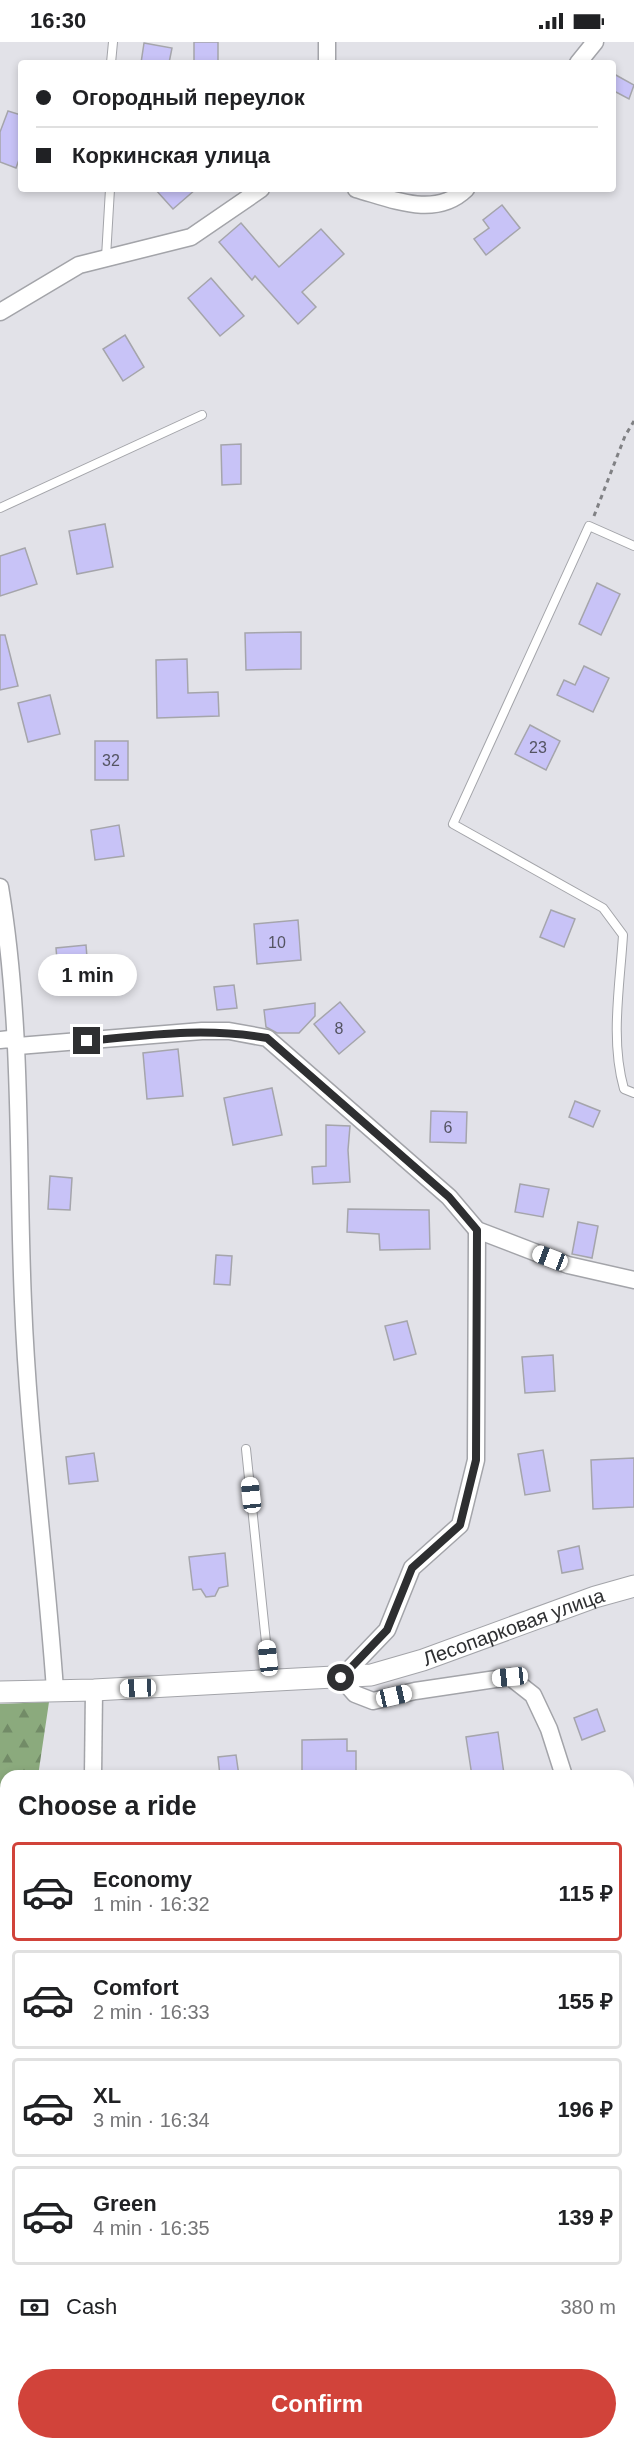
<!DOCTYPE html>
<html lang="en">
<head>
<meta charset="utf-8">
<style>
  :root { --surface:#fff; --page:#f6f6f6; --text:#202124; --muted:#757577; --line:#e0e0e0; --accent:#d1433a }
  body { margin:0; font-family:Helvetica,sans-serif; background:var(--page); color:var(--text); height:100vh; display:flex; flex-direction:column; font-size:22px; white-space:nowrap }
  * { box-sizing:border-box; margin:0 }
  p { font-size:20px; color:var(--muted) }
  .icon { flex:none; width:33px; height:33px; fill:none; stroke:currentColor; stroke-width:2; stroke-linecap:round; stroke-linejoin:round }
  .map { position:relative; flex:1; overflow:hidden }
  .drawer { position:absolute; left:0px; top:1728px; width:634px; height:680px; display:flex; flex-direction:column; background:var(--surface); border-radius:18px 18px 0 0; box-shadow:0 3px 9px #0003 }
  .drawer>* { flex:none }
  .banner { position:absolute; left:18px; top:18px; width:598px; height:132px; border-radius:6px; box-shadow:0 3px 9px #0003; display:grid; align-content:center; height:132px; padding:0 18px; background:var(--surface) }
  .end { position:absolute; width:27px; height:27px; margin:-14px; border:8px solid #2e2f31; background:#fff; box-shadow:0 0 0 3px #fff }
  .from { border-radius:50% }
  .bubble { position:absolute; height:42px; border-radius:21px; background:var(--surface); box-shadow:0 3px 9px #0003; font-size:20px; font-weight:600; line-height:42px; text-align:center }
  .car { position:absolute; width:18px; height:36px; margin:-18px -9px; border-radius:8px; box-shadow:0 0 4px 2px #0007; background:linear-gradient(#fff 24%,#345 0 40%,#fff 0 76%,#345 0 86%,#fff 0) }
  .banner b { display:flex; align-items:center; gap:21px; height:57px; font-size:22px }
  .banner b+b { border-top:2px solid var(--line) }
  .banner i { width:15px; height:15px; background:var(--text) }
  ul { padding:0; list-style:none }
  li { display:flex; align-items:center; gap:18px; height:99px; margin:0 12px 9px; padding:0 6px; border:3px solid var(--line); border-radius:6px }
  li div { flex:1 }
  li b { display:block; font-size:22px }
  li em { font-style:normal; font-weight:600 }
  li.selected { border-color:var(--accent) }
  li>.icon { width:54px; height:54px; stroke-width:1.5 }
  h2 { padding:0 18px; font-size:27px; line-height:72px }
  .pay { display:flex; align-items:center; gap:15px; height:66px; padding:0 18px; font-size:22px }
  .pay p { margin-inline-start:auto }
  .primary-button { display:flex; gap:12px; margin-top:auto; padding:12px 18px }
  .primary-button a { flex:1; height:69px; border-radius:36px; background:var(--accent); color:#fff; font-size:24px; font-weight:600; line-height:69px; text-align:center }
  .status { display:flex; justify-content:space-between; align-items:center; height:42px; padding:0 30px; background:var(--surface); direction:ltr }
  .status svg { height:16px; fill:currentColor }
  .map>svg:first-child { display:block }
</style>
</head>
<body>
<div class="status"><b>16:30</b><svg viewBox="0 0 49 12"><path d="M0 12V9h3v3zM5 12V6h3v6zM10 12V3h3v9zM15 12V0h3v12zM26 1h20v11H26zM47 4h2v5h-2z"/></svg></div>
<div class="map">
<svg width="634" height="2407" viewBox="0 0 634 2407">
  <defs>
    <pattern id="forest-firs" width="22" height="20" patternUnits="userSpaceOnUse" patternTransform="scale(1.5)"><rect width="22" height="20" fill="#8baa7d"/><path d="M5 1l3.5 6h-7zM16 11l3.5 6h-7z" fill="#728b67"/></pattern>
  </defs>
  <rect width="100%" height="100%" fill="#e2e2e8"/>
  <g fill="url(#forest-firs)">
    <polygon points="49,1660 38,1734 6,1734 6,1817 0,1816 0,1662"/>
    <polygon points="0,1917 6,1919 6,2151 0,2179"/>
  </g>
  <g fill="#c8c3f7" stroke="#a5a5ab" stroke-width="1.5">
    <rect x="194" y="0" width="24" height="21"/>
    <polygon points="144,1 172,6 169,21 141,21"/>
    <polygon points="614,32 634,43 629,57 614,49"/>
    <polygon points="8,69 21,73 21,112 16,126 0,120 0,90"/>
    <polygon points="155,147 196,147 173,167"/>
    <polygon points="502,163 520,186 486,213 474,197 489,186 483,178"/>
    <polygon points="241,181 279,225 321,187 344,212 302,250 316,265 298,282 255,234 252,238 219,200"/>
    <polygon points="211,236 244,274 220,294 188,256"/>
    <polygon points="125,293 144,325 123,339 103,307"/>
    <polygon points="241,402 241,442 222,443 221,403"/>
    <polygon points="105,482 113,525 77,532 69,489"/>
    <polygon points="25,506 37,542 0,554 0,514"/>
    <polygon points="597,541 620,552 601,593 579,582"/>
    <polygon points="301,590 301,627 246,628 245,591"/>
    <polygon points="0,593 5,593 18,644 0,648"/>
    <polygon points="187,617 188,651 218,650 219,674 157,676 156,618"/>
    <polygon points="584,624 609,636 593,670 557,653 564,638 575,643"/>
    <polygon points="50,653 60,692 28,700 18,661"/>
    <polygon points="530,683 560,699 546,728 515,712"/>
    <rect x="95" y="699" width="33" height="39"/>
    <polygon points="119,783 124,814 95,818 91,788"/>
    <polygon points="551,868 575,877 564,905 540,895"/>
    <polygon points="298,878 301,918 257,922 254,882"/>
    <polygon points="86,903 89,940 59,943 56,906"/>
    <polygon points="234,943 237,966 217,968 214,945"/>
    <polygon points="340,960 365,990 339,1012 314,982"/>
    <polygon points="315,961 315,974 299,991 277,991 266,985 264,968"/>
    <polygon points="178,1007 183,1054 147,1057 143,1011"/>
    <polygon points="272,1046 282,1093 233,1103 224,1056"/>
    <polygon points="575,1059 600,1069 593,1085 569,1075"/>
    <polygon points="431,1069 467,1070 466,1101 430,1100"/>
    <polygon points="326,1083 350,1084 348,1108 350,1140 313,1142 312,1125 326,1124"/>
    <polygon points="50,1134 72,1136 70,1168 48,1167"/>
    <polygon points="520,1142 549,1147 543,1175 515,1170"/>
    <polygon points="348,1167 429,1168 430,1207 380,1208 379,1192 347,1190"/>
    <polygon points="578,1180 598,1184 592,1216 572,1212"/>
    <polygon points="216,1213 232,1214 230,1243 214,1242"/>
    <polygon points="407,1279 416,1312 394,1318 385,1284"/>
    <polygon points="553,1313 555,1349 525,1351 522,1315"/>
    <polygon points="543,1408 550,1449 525,1453 518,1412"/>
    <polygon points="94,1411 98,1439 69,1442 66,1415"/>
    <polygon points="634,1416 634,1465 593,1467 591,1418"/>
    <polygon points="579,1504 583,1527 562,1531 558,1509"/>
    <polygon points="225,1511 228,1544 219,1546 215,1554 206,1555 201,1547 193,1548 189,1515"/>
    <polygon points="597,1667 605,1689 582,1698 574,1676"/>
    <polygon points="498,1690 504,1732 472,1734 466,1695"/>
    <polygon points="347,1697 347,1709 356,1709 356,1734 302,1734 302,1698"/>
    <polygon points="236,1713 239,1734 220,1734 218,1715"/>
  </g>
  <g fill="none" stroke-linecap="round" stroke-linejoin="round">
    <defs>
      <g id="service">
        <polyline points="111,21 113,0"/>
        <polyline points="106,215 110,147"/>
        <polyline points="0,466 202,373"/>
        <path d="M634 504 589 484 453 782 603 866 623 893C620 943 610 998 624 1047L634 1051"/>
        <polyline points="246,1407 270,1639"/>
        <polyline points="628,1757 634,1754"/>
      </g>
      <g id="minor">
        <polyline points="327,21 327,0"/>
        <polyline points="578,21 595,0"/>
        <path d="M356 147C392 157 435 177 466 147"/>
        <polyline points="0,270 79,223 191,195 261,147"/>
        <path d="M0 845C23 983 17 1121 23 1260 28 1390 46 1518 55 1648"/>
        <polyline points="0,998 10,997 18,1004 202,989 229,989 267,996 449,1155 477,1188 568,1223 634,1238"/>
        <polyline points="477,1188 476,1418 460,1483 412,1526 387,1588 341,1636 355,1652 373,1659 415,1649 510,1635 533,1653 549,1687 564,1734"/>
        <polyline points="93,1734 94,1648"/>
        <polyline points="0,2381 6,2376"/>
        <polyline points="317,2402 320,2407"/>
        <polyline points="442,2407 443,2402"/>
      </g>
      <g id="tertiary">
        <path id="s1" d="M0 1650 94 1648 371 1633 423 1618 595 1555 634 1544"/>
      </g>
    </defs>
    <use href="#service" stroke="#a3a4a9" stroke-width="10"/>
    <use href="#minor" stroke="#a3a4a9" stroke-width="19"/>
    <use href="#tertiary" stroke="#a3a4a9" stroke-width="23"/>
    <polyline stroke="#808184" stroke-width="3" stroke-dasharray="4.5 4.5" stroke-linecap="butt" points="594,474 625,394 634,379"/>
    <use href="#service" stroke="#fff" stroke-width="8"/>
    <use href="#minor" stroke="#fff" stroke-width="16"/>
    <use href="#tertiary" stroke="#fff" stroke-width="21"/>
  </g>
  <g fill="none" stroke-linecap="round" stroke-linejoin="round">
    <path stroke="#2e2f31" stroke-width="8" d="M87 999C149 993 204 985 267 996L449 1155 477 1188 476 1418 460 1483 412 1526 387 1588 341 1636"/>
  </g>
  <g text-anchor="middle" stroke-width="4.5" stroke-linejoin="round" paint-order="stroke">
    <g font-size="16" fill="#545462">
      <text x="538" y="711">23</text>
      <text x="111" y="724">32</text>
      <text x="277" y="906">10</text>
      <text x="339" y="992">8</text>
      <text x="448" y="1091">6</text>
    </g>
    <g font-size="20" fill="#2e2f31" stroke="#efeff5">
      <text dy="7" stroke="none"><textPath href="#s1" startOffset="522">Лесопарковая улица</textPath></text>
    </g>
  </g>
</svg>
<i class="end from" style="left:341px;top:1636px"></i>
<i class="end" style="left:87px;top:999px"></i>
<div class="bubble" style="left:38px;top:912px;width:99px">1 min</div>
<i class="car" style="left:550px;top:1216px;rotate:291deg"></i>
<i class="car" style="left:251px;top:1453px;rotate:354deg"></i>
<i class="car" style="left:268px;top:1616px;rotate:354deg"></i>
<i class="car" style="left:510px;top:1635px;rotate:264deg"></i>
<i class="car" style="left:138px;top:1646px;rotate:268deg"></i>
<i class="car" style="left:394px;top:1654px;rotate:77deg"></i>
<div class="banner">
<b><i class="from"></i>Огородный переулок</b>
<b><i></i>Коркинская улица</b>
</div>
<section class="drawer">
<h2>Choose a ride</h2>
<ul>
<li class="selected"><svg class="icon" aria-label="car" viewBox="0 0 24 24"><path d="M5 17H2v-5l4-1 3-4h7l3 4 3 1v5h-3M9 17h6M6 11h13"/><circle cx="7" cy="17" r="2"/><circle cx="17" cy="17" r="2"/></svg><div><b>Economy</b><p>1 min · 16:32</p></div><em>115 ₽</em></li>
<li><svg class="icon" aria-label="car" viewBox="0 0 24 24"><path d="M5 17H2v-5l4-1 3-4h7l3 4 3 1v5h-3M9 17h6M6 11h13"/><circle cx="7" cy="17" r="2"/><circle cx="17" cy="17" r="2"/></svg><div><b>Comfort</b><p>2 min · 16:33</p></div><em>155 ₽</em></li>
<li><svg class="icon" aria-label="car" viewBox="0 0 24 24"><path d="M5 17H2v-5l4-1 3-4h7l3 4 3 1v5h-3M9 17h6M6 11h13"/><circle cx="7" cy="17" r="2"/><circle cx="17" cy="17" r="2"/></svg><div><b>XL</b><p>3 min · 16:34</p></div><em>196 ₽</em></li>
<li><svg class="icon" aria-label="car" viewBox="0 0 24 24"><path d="M5 17H2v-5l4-1 3-4h7l3 4 3 1v5h-3M9 17h6M6 11h13"/><circle cx="7" cy="17" r="2"/><circle cx="17" cy="17" r="2"/></svg><div><b>Green</b><p>4 min · 16:35</p></div><em>139 ₽</em></li>
</ul>
<div class="pay"><svg class="icon" aria-label="cash" viewBox="0 0 24 24"><path d="M3 7h18v10H3z"/><circle cx="12" cy="12" r="2"/></svg>Cash<p>380 m</p></div>
<div class="primary-button"><a>Confirm</a></div>
</section>
</div>
</body>
</html>
